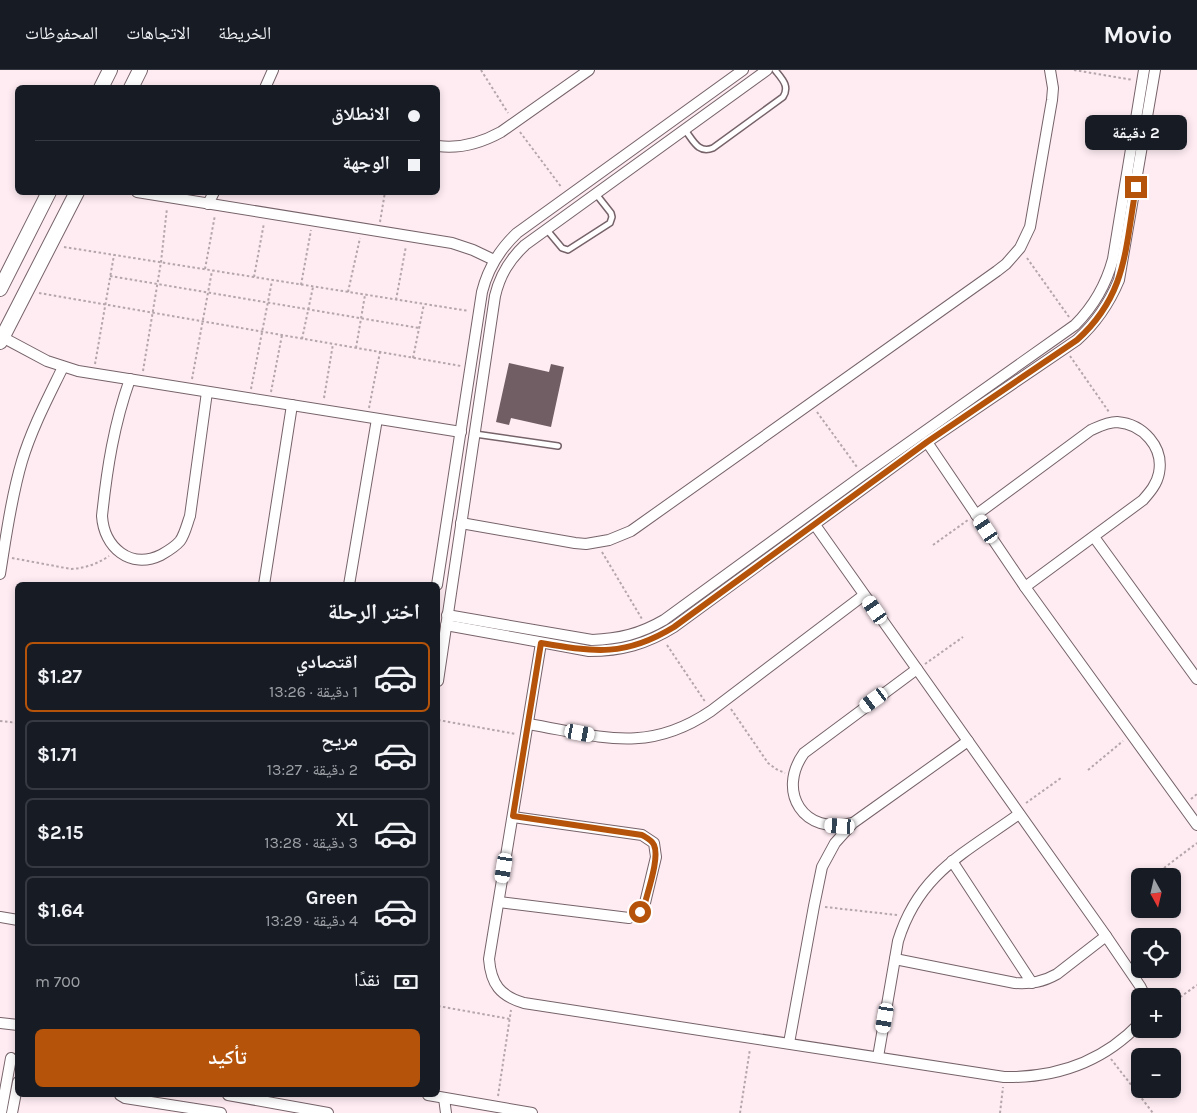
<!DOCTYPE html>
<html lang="ar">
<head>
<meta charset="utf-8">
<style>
  :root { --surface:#171b24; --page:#242831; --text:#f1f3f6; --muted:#9ea1a6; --line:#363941; --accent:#b45309 }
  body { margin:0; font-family:Karla,"Noto Naskh Arabic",sans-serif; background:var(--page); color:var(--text); direction:rtl; height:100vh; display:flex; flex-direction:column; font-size:19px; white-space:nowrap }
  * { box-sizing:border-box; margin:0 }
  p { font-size:16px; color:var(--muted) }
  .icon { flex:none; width:28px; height:28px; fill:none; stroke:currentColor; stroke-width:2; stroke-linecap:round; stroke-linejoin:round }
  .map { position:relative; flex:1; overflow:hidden; direction:ltr }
  .drawer { position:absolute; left:15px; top:512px; width:425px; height:515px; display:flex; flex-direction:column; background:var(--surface); border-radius:8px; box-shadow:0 2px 8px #0003; direction:rtl }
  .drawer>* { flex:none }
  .guide { position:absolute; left:15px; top:15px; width:425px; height:110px; border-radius:8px; box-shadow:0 2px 8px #0003; direction:rtl; display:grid; align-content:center; height:110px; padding:0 20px; background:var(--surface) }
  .needle { width:32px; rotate:172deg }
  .buttons { position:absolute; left:1131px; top:798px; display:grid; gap:10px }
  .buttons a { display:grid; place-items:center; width:50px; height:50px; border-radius:8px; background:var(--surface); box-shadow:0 2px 8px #0003; font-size:25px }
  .end { position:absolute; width:22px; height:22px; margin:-11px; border:6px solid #b45309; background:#fff; box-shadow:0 0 0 2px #fff }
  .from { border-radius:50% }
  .bubble { position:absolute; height:35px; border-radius:8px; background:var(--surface); box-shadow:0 2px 8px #0003; font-size:16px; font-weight:700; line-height:35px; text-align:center; direction:rtl }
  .car { position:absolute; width:15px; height:30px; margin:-15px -8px; border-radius:6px; box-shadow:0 0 4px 1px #0007; background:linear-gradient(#fff 24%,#345 0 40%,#fff 0 76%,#345 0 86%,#fff 0) }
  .guide b { display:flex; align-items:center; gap:18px; height:48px; font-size:19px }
  .guide b+b { border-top:1px solid var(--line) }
  .guide i { width:12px; height:12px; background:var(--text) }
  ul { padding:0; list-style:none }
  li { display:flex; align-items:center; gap:15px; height:70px; margin:0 10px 8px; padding:0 10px; border:2px solid var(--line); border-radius:8px }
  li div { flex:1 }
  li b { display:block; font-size:19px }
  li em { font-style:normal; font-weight:700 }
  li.on { border-color:var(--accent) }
  li>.icon { width:45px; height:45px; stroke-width:1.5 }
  h2 { padding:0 20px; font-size:22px; line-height:60px }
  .pay { display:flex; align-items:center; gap:12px; height:55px; padding:0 20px; font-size:19px }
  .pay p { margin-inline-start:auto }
  .button { display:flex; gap:10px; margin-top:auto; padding:10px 20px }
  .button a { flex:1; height:58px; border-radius:8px; background:var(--accent); color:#fff; font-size:20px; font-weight:700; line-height:58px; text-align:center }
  header { display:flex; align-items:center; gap:30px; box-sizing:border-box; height:70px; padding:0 25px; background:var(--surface); border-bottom:1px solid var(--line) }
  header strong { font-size:24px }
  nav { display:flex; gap:28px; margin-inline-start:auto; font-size:18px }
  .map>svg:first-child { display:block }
</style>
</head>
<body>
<header>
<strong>Movio</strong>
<nav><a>الخريطة</a><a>الاتجاهات</a><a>المحفوظات</a></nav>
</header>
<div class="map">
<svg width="1197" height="1043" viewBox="0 0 1197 1043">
  <rect width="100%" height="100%" fill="#feecf2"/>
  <polygon fill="#715e64" points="509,293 549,302 551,294 564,297 551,357 511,348 509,355 496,352"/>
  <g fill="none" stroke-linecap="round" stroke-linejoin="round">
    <defs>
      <g id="lane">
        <path d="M685 60C693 70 698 84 713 78L783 27C790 16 782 9 775 0"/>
        <polyline points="547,160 562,178 568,180 610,153 612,147 611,143 596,124"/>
        <polyline points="475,364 558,376"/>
      </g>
      <g id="street">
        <polyline points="265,18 273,0"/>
        <path d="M438 76C461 79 481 73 501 62L589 0"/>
        <polyline points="137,122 452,173 473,180 494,190"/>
        <polyline points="208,134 214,122"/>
        <polyline points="2,267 47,291 78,301 461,362"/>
        <path d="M130 309C114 354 107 398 102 446 104 477 130 500 161 485 168 481 175 477 180 471 185 464 187 454 190 446L207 322"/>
        <polyline points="927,372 1025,517 1197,755"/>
        <path d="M976 445 1091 360C1100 356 1108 352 1117 352 1143 354 1164 377 1159 403 1157 414 1150 422 1143 430L1025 517"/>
        <polyline points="461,453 575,473 586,474 609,470 631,461 997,201 1006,194 1020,178 1030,157 1052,30 1053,18 1050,0"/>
        <polyline points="815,455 1106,866 1140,916 1145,926"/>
        <polyline points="1094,467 1197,609"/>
        <path d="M0 504C6 467 11 428 22 391 32 358 48 328 63 297"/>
        <polyline points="264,515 292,335"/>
        <polyline points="349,515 377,349"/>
        <path d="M437 515 482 222C488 198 499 180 517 163L743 0"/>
        <path d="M447 545 592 570C619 569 640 564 664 550L863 405 1075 255C1094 236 1106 215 1113 189L1144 0"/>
        <path d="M446 555 589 581C621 581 647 574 674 557L927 372 1077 270C1096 253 1109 234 1119 210L1155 0"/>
        <path d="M541 573 489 889C491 914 500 926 524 933L1004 1007C1057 1008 1103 992 1140 953"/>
        <path d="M438 611 495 226C500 205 509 190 525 175L767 0"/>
        <path d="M528 654C600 666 646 685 711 641L864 525"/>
        <path d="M852 753C804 766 776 722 804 683L917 599"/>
        <polyline points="952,791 1032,913"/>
        <polyline points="499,832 629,848 640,842 644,837 656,787 654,773 642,765 513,747"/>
        <polyline points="0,847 18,850"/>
        <path d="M895 889 1015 913C1031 914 1043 912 1057 904L1106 866"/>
        <polyline points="0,953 18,955"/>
        <polyline points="789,973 814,836 822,797 835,773 853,753 968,671"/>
        <path d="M878 987 898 871C919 803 965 783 1019 744"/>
        <polyline points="120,1025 125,1028 221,1043"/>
        <polyline points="228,1025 328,1043"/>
        <polyline points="428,1025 532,1043"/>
        <polyline points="444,1028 446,1043"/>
        <polyline points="1,1043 11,988"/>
        <polyline points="12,1043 18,1012"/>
      </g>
      <g id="secondary">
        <polyline points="101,18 110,0"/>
        <polyline points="131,18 140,0"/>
        <polyline points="0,219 49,122"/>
        <polyline points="0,272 77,122"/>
      </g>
    </defs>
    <use href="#lane" stroke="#76636a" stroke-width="8"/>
    <use href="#street" stroke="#76636a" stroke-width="12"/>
    <use href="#secondary" stroke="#76636a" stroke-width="16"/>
    <g stroke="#b5a6ab" stroke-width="2" stroke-dasharray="2.5 2.5" stroke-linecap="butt">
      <polyline points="481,0 508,43"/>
      <polyline points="1074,0 1133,10"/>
      <polyline points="520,62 562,118"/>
      <polyline points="380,152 385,122"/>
      <polyline points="64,177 469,241"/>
      <polyline points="1027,188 1069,247"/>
      <polyline points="205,199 215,145"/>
      <polyline points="110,206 419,258"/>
      <polyline points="254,207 264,153"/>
      <polyline points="301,215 311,160"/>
      <polyline points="348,222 360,168"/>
      <polyline points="39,223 461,296"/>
      <polyline points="396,230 406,176"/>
      <polyline points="302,269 313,217"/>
      <polyline points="356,278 365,225"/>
      <polyline points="1070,286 1109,342"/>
      <polyline points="413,288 424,234"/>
      <polyline points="95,294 114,185"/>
      <polyline points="143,301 161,192 167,138"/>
      <polyline points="192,309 212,201"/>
      <polyline points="251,319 272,211"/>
      <polyline points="271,322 282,265"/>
      <polyline points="324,328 333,274"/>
      <polyline points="369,338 380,282"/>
      <polyline points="817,342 857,397"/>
      <polyline points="933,475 968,450"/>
      <polyline points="602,482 642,549"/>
      <path d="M12 488 71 499C86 498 97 494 109 486"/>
      <polyline points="667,575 706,633"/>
      <polyline points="925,594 963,567"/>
      <polyline points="731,639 768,693 776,699 785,703"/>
      <polyline points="438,650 516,664"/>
      <polyline points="0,651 18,653"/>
      <polyline points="1088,700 1123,671"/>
      <polyline points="1191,729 1197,724"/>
      <polyline points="1026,733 1061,708"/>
      <polyline points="1156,804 1197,773"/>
      <polyline points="825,837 897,845"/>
      <polyline points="1172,933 1197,915"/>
      <polyline points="438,936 510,949"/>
      <polyline points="1111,989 1153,1043"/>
      <polyline points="498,1026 511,940"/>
      <polyline points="740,1043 750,979"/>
      <polyline points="1000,1043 1003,1017"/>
    </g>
    <use href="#lane" stroke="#fff" stroke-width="5"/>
    <use href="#street" stroke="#fff" stroke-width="10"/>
    <use href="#secondary" stroke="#fff" stroke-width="14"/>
  </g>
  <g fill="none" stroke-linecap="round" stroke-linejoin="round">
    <path stroke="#b45309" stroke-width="6" d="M640 842 644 837C647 823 660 788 654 775 652 770 647 768 642 765L513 746 541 573C595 582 625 587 674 557L927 372 1077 270C1127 225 1125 179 1136 117"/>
  </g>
</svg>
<div class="buttons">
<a><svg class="needle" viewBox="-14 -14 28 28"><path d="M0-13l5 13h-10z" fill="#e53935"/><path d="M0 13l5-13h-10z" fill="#9ea1a6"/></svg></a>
<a><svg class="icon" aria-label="locate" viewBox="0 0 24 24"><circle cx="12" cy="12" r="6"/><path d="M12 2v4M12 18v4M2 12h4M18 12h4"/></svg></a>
<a>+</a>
<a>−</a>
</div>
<i class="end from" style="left:640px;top:842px"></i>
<i class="end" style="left:1136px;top:117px"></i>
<div class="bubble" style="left:1085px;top:45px;width:102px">2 دقيقة</div>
<i class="car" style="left:986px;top:459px;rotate:326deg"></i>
<i class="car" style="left:875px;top:540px;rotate:325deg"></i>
<i class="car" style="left:874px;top:630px;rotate:234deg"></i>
<i class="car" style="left:580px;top:663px;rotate:100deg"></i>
<i class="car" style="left:840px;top:756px;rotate:273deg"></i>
<i class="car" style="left:504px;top:798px;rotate:189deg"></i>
<i class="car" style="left:885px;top:948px;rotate:190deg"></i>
<div class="guide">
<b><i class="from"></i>الانطلاق</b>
<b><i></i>الوجهة</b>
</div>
<section class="drawer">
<h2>اختر الرحلة</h2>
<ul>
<li class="on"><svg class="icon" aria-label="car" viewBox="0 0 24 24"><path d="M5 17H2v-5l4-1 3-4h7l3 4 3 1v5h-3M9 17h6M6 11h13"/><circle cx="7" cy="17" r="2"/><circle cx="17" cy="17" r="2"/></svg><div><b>اقتصادي</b><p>1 دقيقة · 13:26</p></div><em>$1.27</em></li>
<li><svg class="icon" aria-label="car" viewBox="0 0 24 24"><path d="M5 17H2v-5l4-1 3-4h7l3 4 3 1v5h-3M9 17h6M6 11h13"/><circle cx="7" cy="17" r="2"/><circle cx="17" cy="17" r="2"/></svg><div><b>مريح</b><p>2 دقيقة · 13:27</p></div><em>$1.71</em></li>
<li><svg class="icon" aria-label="car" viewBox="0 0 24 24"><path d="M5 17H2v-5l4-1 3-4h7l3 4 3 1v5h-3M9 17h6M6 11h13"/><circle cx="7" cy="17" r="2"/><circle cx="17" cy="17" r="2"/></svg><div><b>XL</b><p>3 دقيقة · 13:28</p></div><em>$2.15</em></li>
<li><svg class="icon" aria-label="car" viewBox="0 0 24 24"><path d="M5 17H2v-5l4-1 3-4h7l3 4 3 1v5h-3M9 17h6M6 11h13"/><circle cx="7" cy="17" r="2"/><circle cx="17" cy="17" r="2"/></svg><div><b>Green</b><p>4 دقيقة · 13:29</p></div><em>$1.64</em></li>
</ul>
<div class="pay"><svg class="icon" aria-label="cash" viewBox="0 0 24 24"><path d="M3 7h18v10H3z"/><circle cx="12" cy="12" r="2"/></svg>نقدًا<p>700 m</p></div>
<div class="button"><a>تأكيد</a></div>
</section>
</div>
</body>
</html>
